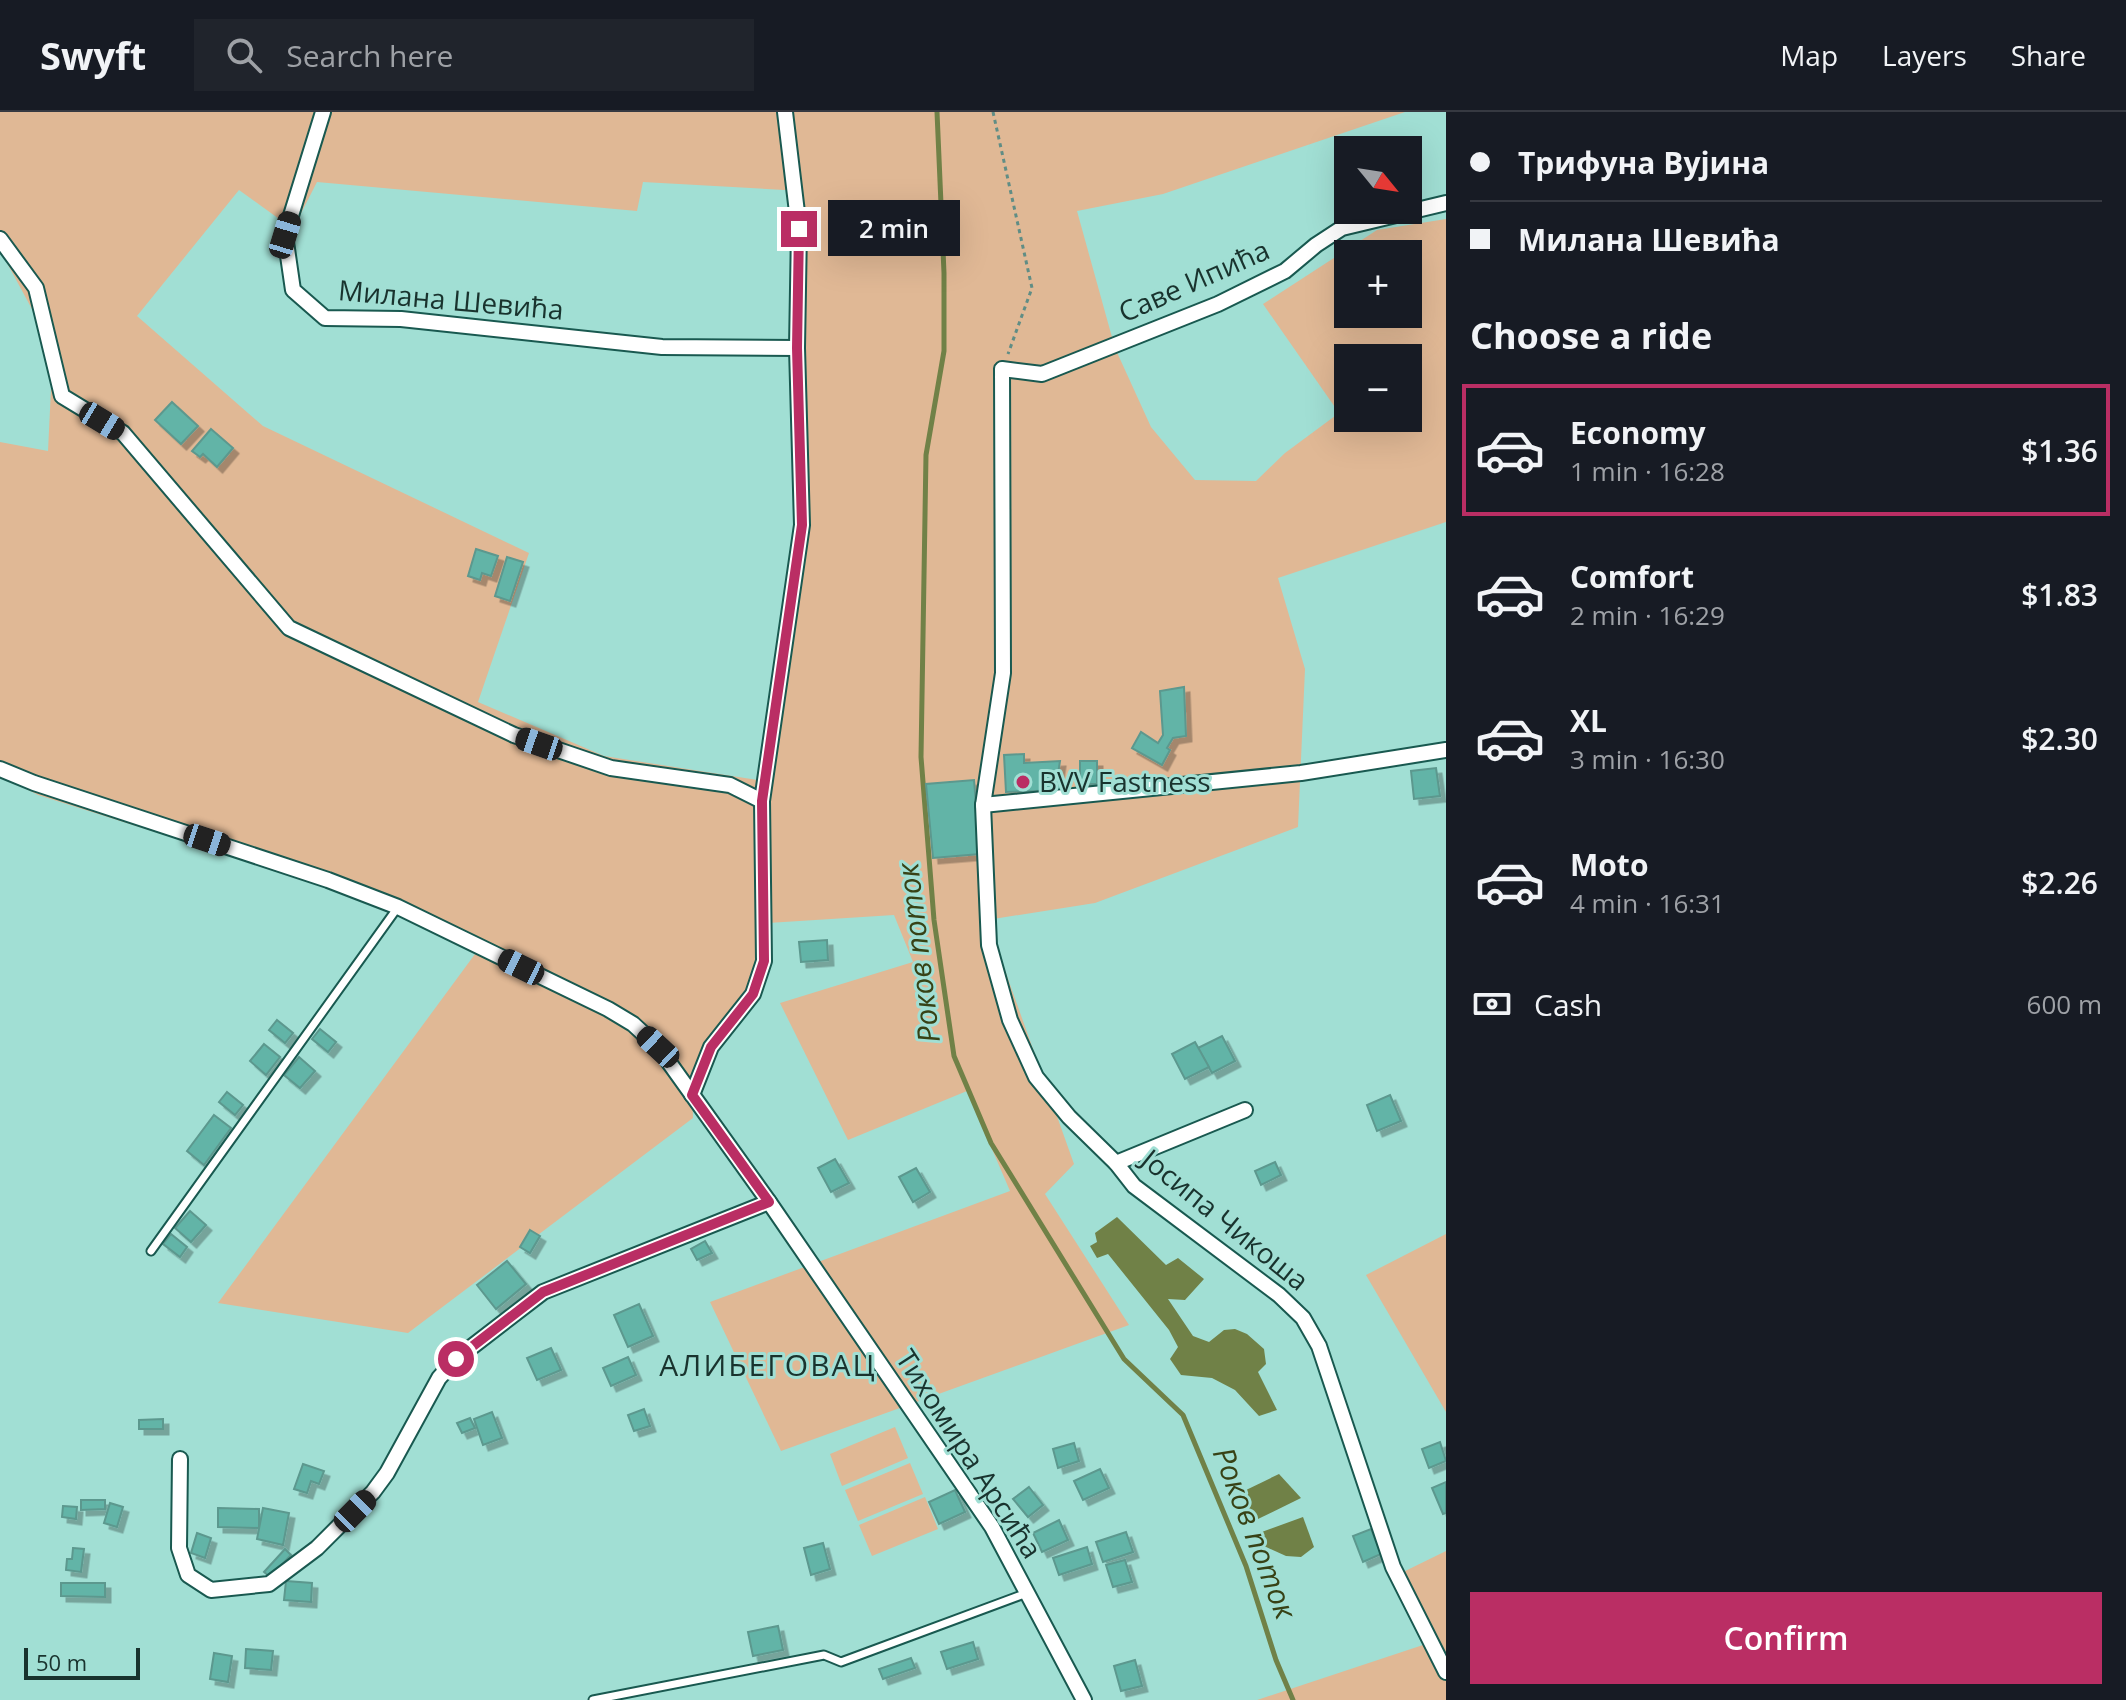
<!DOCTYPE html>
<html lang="en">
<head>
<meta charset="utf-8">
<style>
  :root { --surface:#171b24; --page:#20242c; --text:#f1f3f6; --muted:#9ea1a6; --line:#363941; --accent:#ba2e64 }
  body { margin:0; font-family:"Open Sans",sans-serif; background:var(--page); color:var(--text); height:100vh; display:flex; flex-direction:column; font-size:30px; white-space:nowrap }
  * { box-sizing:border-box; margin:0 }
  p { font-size:26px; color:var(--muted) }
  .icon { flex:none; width:44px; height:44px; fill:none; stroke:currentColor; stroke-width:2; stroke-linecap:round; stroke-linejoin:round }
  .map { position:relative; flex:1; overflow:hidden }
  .panel { display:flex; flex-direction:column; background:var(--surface); width:680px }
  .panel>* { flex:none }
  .banner { display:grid; align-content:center; height:176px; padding:0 24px; background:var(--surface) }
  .needle { width:52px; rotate:120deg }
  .controls { position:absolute; left:1334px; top:24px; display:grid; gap:16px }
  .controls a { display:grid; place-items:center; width:88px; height:88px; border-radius:0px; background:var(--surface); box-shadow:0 8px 32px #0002; font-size:40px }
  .scale { position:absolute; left:24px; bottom:20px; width:116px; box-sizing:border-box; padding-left:8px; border:4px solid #19332e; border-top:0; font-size:22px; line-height:28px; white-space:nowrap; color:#19332e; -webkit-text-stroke:6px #a1dfd4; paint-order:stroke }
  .end { position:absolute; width:36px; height:36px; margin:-18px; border:10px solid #ba2e64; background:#fff; box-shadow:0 0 0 4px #fff }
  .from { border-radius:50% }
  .bubble { position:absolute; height:56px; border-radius:0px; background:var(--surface); box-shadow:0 8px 32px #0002; font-size:26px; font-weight:600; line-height:56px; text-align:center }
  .car { position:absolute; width:24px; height:48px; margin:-24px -12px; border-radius:10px; box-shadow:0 0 6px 2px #0007; background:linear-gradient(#222 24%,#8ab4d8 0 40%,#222 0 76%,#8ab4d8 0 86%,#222 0) }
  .banner b { display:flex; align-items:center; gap:28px; height:76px; font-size:30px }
  .banner b+b { border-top:2px solid var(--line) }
  .banner i { width:20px; height:20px; background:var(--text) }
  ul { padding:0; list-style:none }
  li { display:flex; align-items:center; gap:24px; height:132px; margin:0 16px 12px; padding:0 8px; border:4px solid transparent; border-radius:0px }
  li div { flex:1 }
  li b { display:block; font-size:30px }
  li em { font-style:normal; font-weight:600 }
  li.active { border-color:var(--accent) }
  li>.icon { width:72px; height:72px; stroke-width:1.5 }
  h2 { padding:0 24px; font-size:36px; line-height:96px }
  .pay { display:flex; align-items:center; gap:20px; height:88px; padding:0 24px; font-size:30px }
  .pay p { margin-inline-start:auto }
  .action { display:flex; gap:16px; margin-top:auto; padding:16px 24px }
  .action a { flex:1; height:92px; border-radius:0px; background:var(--accent); color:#fff; font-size:32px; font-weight:600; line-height:92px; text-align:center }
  header { display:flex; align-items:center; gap:48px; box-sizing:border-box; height:112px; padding:0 40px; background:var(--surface); border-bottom:2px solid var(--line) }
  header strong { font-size:38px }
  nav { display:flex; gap:44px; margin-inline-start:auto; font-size:28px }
  .search { width:560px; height:72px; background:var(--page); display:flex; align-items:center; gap:20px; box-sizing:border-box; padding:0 28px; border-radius:0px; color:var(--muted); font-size:30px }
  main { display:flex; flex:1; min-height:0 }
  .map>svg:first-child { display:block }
</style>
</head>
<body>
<header>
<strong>Swyft</strong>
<div class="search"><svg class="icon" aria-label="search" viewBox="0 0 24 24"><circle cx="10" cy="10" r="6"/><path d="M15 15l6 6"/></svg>Search here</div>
<nav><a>Map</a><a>Layers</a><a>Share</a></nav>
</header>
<main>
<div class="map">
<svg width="1446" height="1588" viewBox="0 0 1446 1588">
  <defs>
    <filter id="shadow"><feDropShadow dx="5.5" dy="5.5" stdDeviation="0" flood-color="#0004"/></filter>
  </defs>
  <rect width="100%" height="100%" fill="#a1dfd4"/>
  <g fill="#e0b895" fill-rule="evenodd">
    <path d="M0 0H1405L1163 82 1077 99 1115 236 1151 315 1195 368 1256 369 1285 341 1339 301 1263 192 1377 118 1446 107V410L1278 466 1305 557 1298 715 1095 791 987 808 1074 1052 1045 1082 1129 1213 781 1339 710 1190 1010 1079 967 979 848 1028 780 891 913 850 894 803 768 811 763 876 692 973 693 1006 408 1221 218 1191 478 838 327 774 38 683 0 663V330L48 339 53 236 0 138ZM317 70 637 99 643 70 802 79 806 418 764 669 604 644 478 590 529 441 263 314 137 204 239 78 293 117ZM1348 142H1408V202H1348ZM1348 246H1408V306H1348Z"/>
    <polygon points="1446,1122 1446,1300 1366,1163"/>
    <polygon points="895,1315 908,1346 842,1374 830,1342"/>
    <polygon points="910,1351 923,1382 858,1409 845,1378"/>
    <polygon points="925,1385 938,1417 872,1444 859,1413"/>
    <polygon points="1446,1439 1446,1588 1257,1588 1432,1530 1399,1462"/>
  </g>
  <g fill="#708147">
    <polygon points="1117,1105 1166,1153 1178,1146 1204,1167 1185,1188 1168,1187 1193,1224 1209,1230 1224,1218 1235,1217 1247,1222 1264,1237 1266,1252 1258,1260 1277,1298 1259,1304 1235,1278 1212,1266 1181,1263 1170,1247 1178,1235 1169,1218 1108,1142 1097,1146 1090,1134 1097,1130 1095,1121"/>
    <polygon points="1279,1362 1301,1386 1258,1407 1249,1404 1244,1379"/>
    <polygon points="1303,1405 1314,1435 1301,1445 1286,1444 1264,1434 1259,1421"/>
  </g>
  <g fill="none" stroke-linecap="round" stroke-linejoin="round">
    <polyline stroke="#708147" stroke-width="5" points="937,0 944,161 944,239 926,343 921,645 934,808 954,944 991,1031 1124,1247 1183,1303 1246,1454 1276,1548 1293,1588"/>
  </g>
  <g fill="#62b4a7" stroke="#5c988e" stroke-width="2" filter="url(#shadow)">
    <polygon points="172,290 198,314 181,332 155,308"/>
    <polygon points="211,317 233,336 217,355 203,342 200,345 192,339"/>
    <polygon points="476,437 498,444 491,464 482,461 480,468 468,464"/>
    <polygon points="507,445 523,450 510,489 495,484"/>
    <polygon points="1184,575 1186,624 1173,626 1167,636 1170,638 1162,653 1132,636 1141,620 1158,631 1163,623 1160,579"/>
    <polygon points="1024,642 1024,651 1060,649 1058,662 1061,678 1006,680 1004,643"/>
    <rect x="1080" y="649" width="17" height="23"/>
    <polygon points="1436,656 1440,684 1414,687 1411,659"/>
    <polygon points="974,668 980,742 933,746 926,672"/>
    <polygon points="827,828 828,848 801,850 799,830"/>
    <polygon points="277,908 293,921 285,931 269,918"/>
    <polygon points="320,917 336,930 328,940 312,927"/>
    <polygon points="1222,924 1235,949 1212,961 1198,936"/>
    <polygon points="1195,930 1209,955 1185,967 1172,942"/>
    <polygon points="264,932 280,945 266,963 250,949"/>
    <polygon points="299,945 315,959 300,976 284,963"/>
    <polygon points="227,980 243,993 235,1003 219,990"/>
    <polygon points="1390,983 1401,1009 1377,1019 1367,993"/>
    <polygon points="214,1003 231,1016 204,1053 187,1039"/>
    <polygon points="835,1047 849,1071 831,1080 818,1056"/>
    <polygon points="1275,1050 1281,1063 1261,1073 1255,1059"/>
    <polygon points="916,1056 930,1080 913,1090 899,1065"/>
    <polygon points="190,1099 206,1113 191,1130 175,1116"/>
    <polygon points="530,1118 540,1124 530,1141 520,1135"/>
    <polygon points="171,1122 187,1135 180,1145 163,1132"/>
    <polygon points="705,1129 712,1141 697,1148 691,1137"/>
    <polygon points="507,1149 526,1172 496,1197 477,1173"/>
    <polygon points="639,1192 653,1224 628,1235 614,1203"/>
    <polygon points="551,1236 561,1258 537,1268 527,1246"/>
    <polygon points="628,1245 636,1263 611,1274 603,1256"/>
    <polygon points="644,1297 650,1314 634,1319 628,1303"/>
    <polygon points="492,1300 502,1326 483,1333 474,1307"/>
    <polygon points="470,1306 475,1316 462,1321 457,1311"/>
    <polygon points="163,1307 163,1317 139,1317 139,1308"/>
    <polygon points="1440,1330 1446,1349 1429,1356 1422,1337"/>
    <polygon points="1074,1331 1079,1349 1058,1356 1053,1337"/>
    <polygon points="303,1352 324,1359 319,1372 311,1369 307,1381 294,1377"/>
    <polygon points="1100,1357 1109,1376 1083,1388 1074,1369"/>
    <polygon points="1446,1370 1446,1401 1443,1402 1432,1376"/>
    <polygon points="1029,1375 1043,1393 1028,1405 1013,1387"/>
    <polygon points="955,1378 965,1400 939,1412 929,1390"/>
    <polygon points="81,1388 105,1388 105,1397 81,1398"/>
    <polygon points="110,1391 123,1395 117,1415 104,1411"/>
    <polygon points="63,1394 77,1395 76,1407 62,1405"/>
    <polygon points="218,1396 259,1397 259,1416 218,1415"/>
    <polygon points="263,1396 289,1401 283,1433 257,1427"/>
    <polygon points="1059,1408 1068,1428 1042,1440 1033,1421"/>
    <polygon points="1371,1417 1381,1442 1363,1450 1353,1424"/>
    <polygon points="1126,1420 1133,1440 1103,1450 1096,1430"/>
    <polygon points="197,1421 211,1426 205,1446 191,1441"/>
    <polygon points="823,1431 830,1457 811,1463 804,1436"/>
    <polygon points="1087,1435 1092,1452 1059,1463 1053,1446"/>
    <polygon points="73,1436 84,1437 81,1460 66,1458 67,1447 72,1447"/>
    <polygon points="285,1437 291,1443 270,1465 264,1460"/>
    <polygon points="1125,1448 1132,1470 1113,1475 1106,1453"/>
    <polygon points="286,1469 312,1471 311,1490 284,1488"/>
    <polygon points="61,1471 105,1471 105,1485 61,1484"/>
    <polygon points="778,1514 783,1538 753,1544 748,1520"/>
    <polygon points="973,1530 978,1547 947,1557 941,1540"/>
    <polygon points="246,1537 273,1539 271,1558 245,1556"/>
    <polygon points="214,1541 232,1544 228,1570 210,1567"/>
    <polygon points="911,1546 915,1556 883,1567 879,1557"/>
    <polygon points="1135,1548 1142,1574 1121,1579 1114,1554"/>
  </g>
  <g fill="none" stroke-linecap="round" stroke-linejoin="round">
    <defs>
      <g id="service">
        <polyline points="151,1139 398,795"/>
        <polyline points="593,1588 824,1543 841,1550 1027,1481"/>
      </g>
      <g id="minor">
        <polyline points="323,0 285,123 293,178 325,206 401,207 662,235 797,236"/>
        <polyline points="1446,91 1342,116 1316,133 1285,159 1218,192 1042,262 1002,257 1003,561 983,693 989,833 1010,908 1036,965 1069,1005 1116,1051 1134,1074 1279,1183 1303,1206 1319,1234 1393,1455 1446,1560"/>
        <polyline points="0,127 36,176 62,284 123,321 289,516 514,623 611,656 730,673 762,689"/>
        <polyline points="0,657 34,671 328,768 398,795 608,897 633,912 658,935 769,1090 992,1415 1084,1588"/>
        <polyline points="983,693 1301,661 1446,638"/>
        <polyline points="692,983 711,935 753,882 764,849 762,689 802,413 797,236 799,117 785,0"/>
        <polyline points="1116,1051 1245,998"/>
        <polyline points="180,1347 179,1436 188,1463 211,1478 269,1472 317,1436 373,1380 387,1361 439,1266 456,1247 543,1180 769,1090"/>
      </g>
    </defs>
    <use href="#service" stroke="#195950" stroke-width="11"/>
    <use href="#minor" stroke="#195950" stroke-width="18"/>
    <polyline stroke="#608d85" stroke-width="3" stroke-dasharray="4 4" stroke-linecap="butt" points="993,0 1032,176 1008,242"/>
    <use href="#service" stroke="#fff" stroke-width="7"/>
    <use href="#minor" stroke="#fff" stroke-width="14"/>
  </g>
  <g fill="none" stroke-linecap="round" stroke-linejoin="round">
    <polyline stroke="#ba2e64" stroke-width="10" points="456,1247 543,1180 769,1090 692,983 711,935 753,882 764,849 762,689 802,413 797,236 799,117"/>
  </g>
  <circle fill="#ba2e64" stroke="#a1dfd4" stroke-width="3" cx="1023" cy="670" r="8"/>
  <g text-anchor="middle" stroke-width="6" stroke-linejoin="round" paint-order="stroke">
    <g font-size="28" fill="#19332e" stroke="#a1dfd4">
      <text transform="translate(1194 169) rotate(-24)" y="10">Саве Ипића</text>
      <text transform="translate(451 188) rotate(5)" y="10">Милана Шевића</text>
      <text transform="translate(1225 1108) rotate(39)" y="10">Јосипа Чикоша</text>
      <text transform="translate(969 1342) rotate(57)" y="10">Тихомира Арсића</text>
    </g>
    <g font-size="28" fill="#19332e" stroke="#a1dfd4" text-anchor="start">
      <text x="1039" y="680">BVV Fastness</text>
    </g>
    <g font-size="30" font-style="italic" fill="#374216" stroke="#a1dfd4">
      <text transform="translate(919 841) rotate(-97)" y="10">Роков поток</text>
      <text transform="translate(1254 1421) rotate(69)" y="10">Роков поток</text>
    </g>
    <g font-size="30" letter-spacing="2" fill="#19332e" stroke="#a1dfd4">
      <text x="768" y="1264">АЛИБЕГОВАЦ</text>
    </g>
  </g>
</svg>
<div class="controls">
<a><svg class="needle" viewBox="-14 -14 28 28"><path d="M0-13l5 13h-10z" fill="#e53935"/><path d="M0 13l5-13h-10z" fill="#9ea1a6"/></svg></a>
<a>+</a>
<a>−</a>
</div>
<div class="scale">50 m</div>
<i class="end from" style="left:456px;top:1247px"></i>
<i class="end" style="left:799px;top:117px"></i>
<div class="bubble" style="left:828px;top:88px;width:132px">2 min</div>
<i class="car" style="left:285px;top:123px;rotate:17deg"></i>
<i class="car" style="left:102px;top:309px;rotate:121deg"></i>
<i class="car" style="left:539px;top:632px;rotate:289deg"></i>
<i class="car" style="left:207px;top:728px;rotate:108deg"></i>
<i class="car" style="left:521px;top:855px;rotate:296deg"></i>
<i class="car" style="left:658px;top:935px;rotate:313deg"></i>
<i class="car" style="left:355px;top:1399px;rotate:45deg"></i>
</div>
<section class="panel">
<div class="banner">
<b><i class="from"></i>Трифуна Вујина</b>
<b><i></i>Милана Шевића</b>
</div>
<h2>Choose a ride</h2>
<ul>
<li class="active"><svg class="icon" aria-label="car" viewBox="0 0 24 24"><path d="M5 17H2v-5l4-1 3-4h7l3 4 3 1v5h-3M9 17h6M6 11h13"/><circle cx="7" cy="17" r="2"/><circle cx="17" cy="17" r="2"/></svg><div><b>Economy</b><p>1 min · 16:28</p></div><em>$1.36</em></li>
<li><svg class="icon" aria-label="car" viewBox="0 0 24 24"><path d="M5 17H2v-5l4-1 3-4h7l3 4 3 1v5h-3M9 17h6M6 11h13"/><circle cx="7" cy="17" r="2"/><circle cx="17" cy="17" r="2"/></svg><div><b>Comfort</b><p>2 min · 16:29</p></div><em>$1.83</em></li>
<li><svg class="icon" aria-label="car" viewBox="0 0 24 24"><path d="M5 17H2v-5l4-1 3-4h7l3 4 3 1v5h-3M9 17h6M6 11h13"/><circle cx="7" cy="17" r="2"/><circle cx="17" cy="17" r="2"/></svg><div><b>XL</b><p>3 min · 16:30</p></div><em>$2.30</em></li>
<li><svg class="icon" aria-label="car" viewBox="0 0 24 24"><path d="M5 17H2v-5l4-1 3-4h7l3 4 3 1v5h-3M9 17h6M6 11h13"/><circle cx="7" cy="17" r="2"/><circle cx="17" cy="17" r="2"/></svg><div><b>Moto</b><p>4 min · 16:31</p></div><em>$2.26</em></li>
</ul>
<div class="pay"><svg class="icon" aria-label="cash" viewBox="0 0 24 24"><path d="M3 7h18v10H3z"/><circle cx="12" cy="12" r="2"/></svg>Cash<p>600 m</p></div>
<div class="action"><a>Confirm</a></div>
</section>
</main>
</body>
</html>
